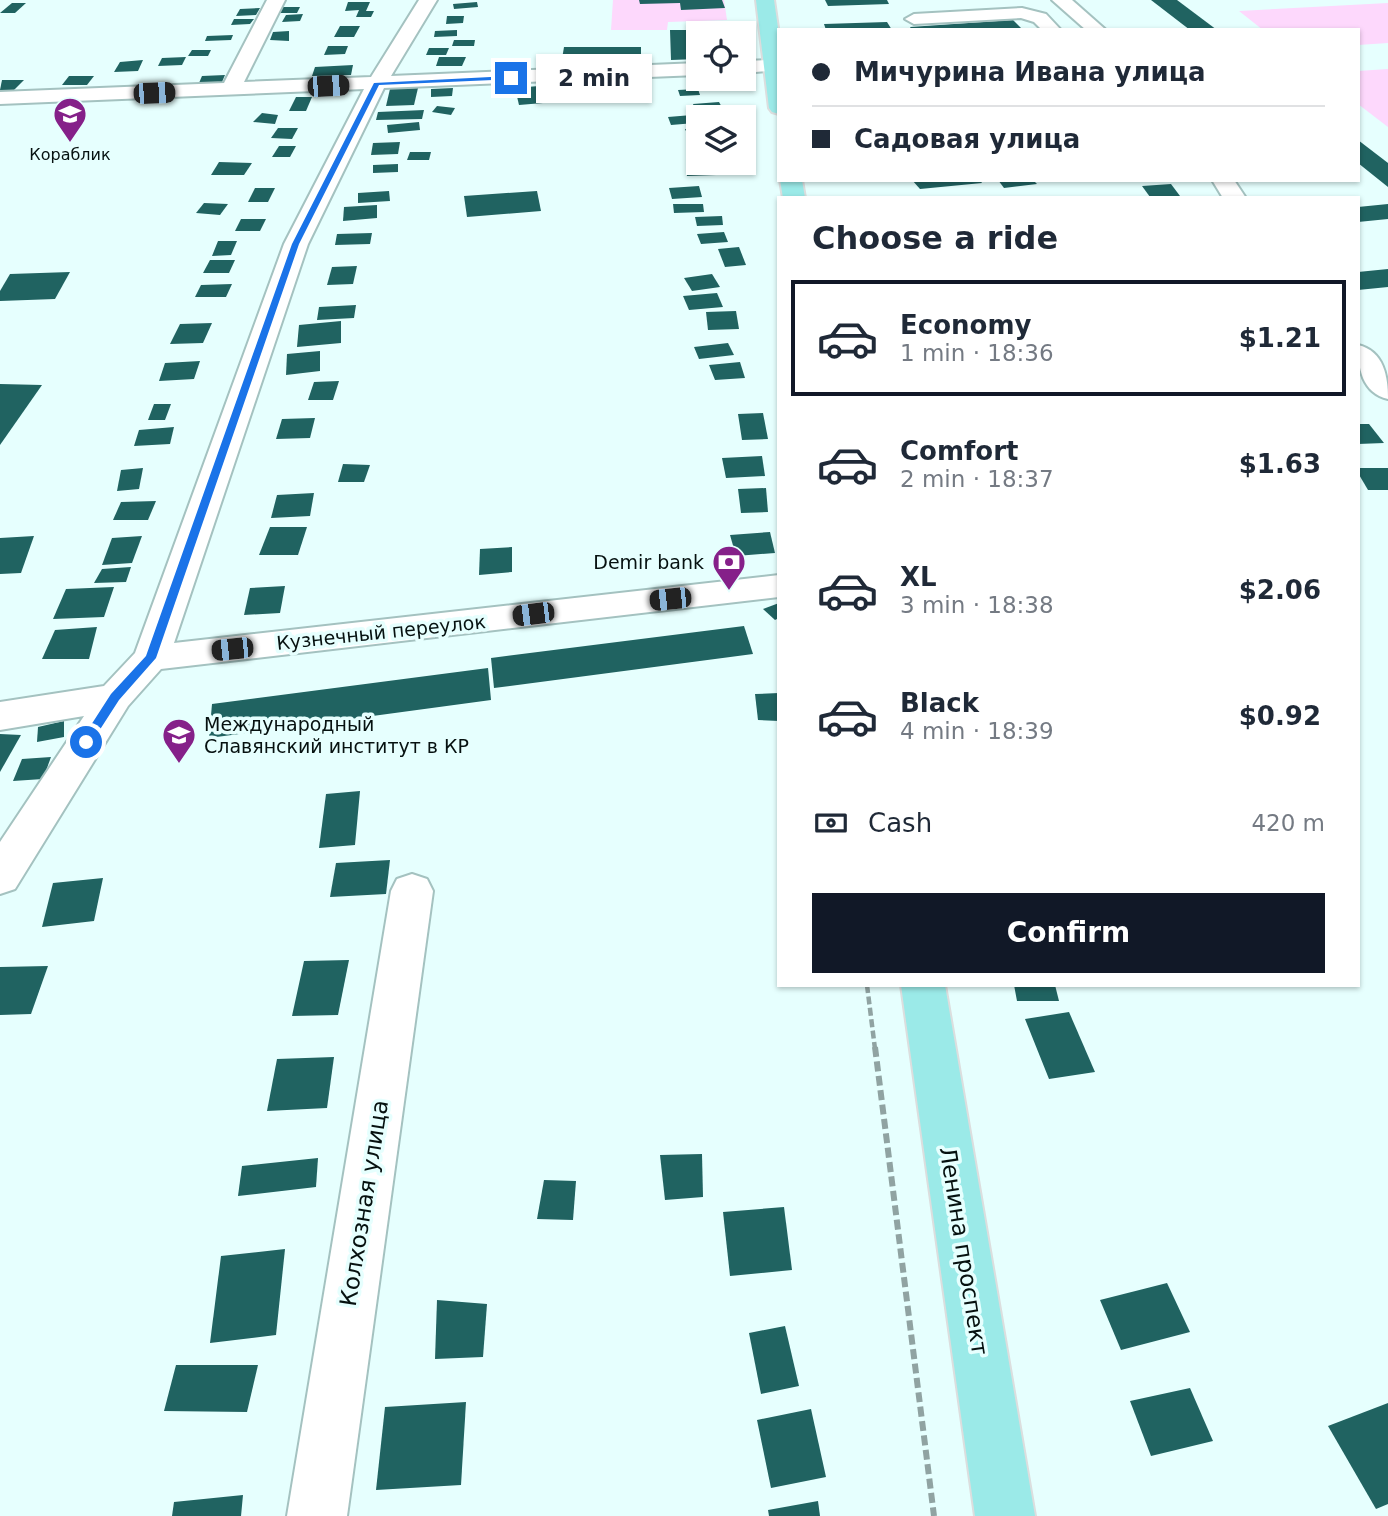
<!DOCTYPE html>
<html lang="en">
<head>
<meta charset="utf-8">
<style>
  :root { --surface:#fff; --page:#f6f6f7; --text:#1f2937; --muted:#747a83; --line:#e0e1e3; --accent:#111827 }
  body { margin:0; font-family:"DejaVu Sans",sans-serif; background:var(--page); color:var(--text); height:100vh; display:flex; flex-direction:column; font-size:26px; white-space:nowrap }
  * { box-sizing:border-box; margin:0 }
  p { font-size:23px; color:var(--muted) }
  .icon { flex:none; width:38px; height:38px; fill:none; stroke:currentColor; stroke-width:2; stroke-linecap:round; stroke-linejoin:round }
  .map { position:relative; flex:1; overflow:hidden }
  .panel { position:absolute; left:777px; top:196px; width:583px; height:791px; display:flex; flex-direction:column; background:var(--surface); border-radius:0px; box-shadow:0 2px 5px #0004 }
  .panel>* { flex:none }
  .top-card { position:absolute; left:777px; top:28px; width:583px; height:154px; border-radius:0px; box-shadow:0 2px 5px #0004; display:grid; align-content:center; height:154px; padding:0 35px; background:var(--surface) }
  .tools { position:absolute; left:686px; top:21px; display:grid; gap:14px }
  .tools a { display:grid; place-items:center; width:70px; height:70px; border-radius:0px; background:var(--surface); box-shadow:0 2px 5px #0004; font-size:35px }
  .end { position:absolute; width:32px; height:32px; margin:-16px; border:9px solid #1a73e8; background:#fff; box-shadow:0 0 0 4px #fff }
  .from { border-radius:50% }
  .bubble { position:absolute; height:49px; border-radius:0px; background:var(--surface); box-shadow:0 2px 5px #0004; font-size:23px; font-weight:800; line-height:49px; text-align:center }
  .car { position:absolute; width:21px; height:42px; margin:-21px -10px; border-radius:9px; box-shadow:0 0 5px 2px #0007; background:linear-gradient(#222 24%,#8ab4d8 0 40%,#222 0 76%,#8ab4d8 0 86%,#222 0) }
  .top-card b { display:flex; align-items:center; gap:24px; height:66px; font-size:26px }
  .top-card b+b { border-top:2px solid var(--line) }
  .top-card i { width:18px; height:18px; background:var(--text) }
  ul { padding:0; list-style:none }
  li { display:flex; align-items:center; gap:21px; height:116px; margin:0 14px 10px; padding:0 21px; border:4px solid transparent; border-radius:0px }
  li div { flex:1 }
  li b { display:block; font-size:26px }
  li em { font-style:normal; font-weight:800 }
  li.on { border-color:var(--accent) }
  li>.icon { width:63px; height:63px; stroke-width:1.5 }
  h2 { padding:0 35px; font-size:32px; line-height:84px }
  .pay { display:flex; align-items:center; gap:18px; height:77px; padding:0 35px; font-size:26px }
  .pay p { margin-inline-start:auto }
  .cta { display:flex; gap:14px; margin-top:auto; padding:14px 35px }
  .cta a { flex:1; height:80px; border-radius:0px; background:var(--accent); color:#fff; font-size:28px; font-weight:800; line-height:80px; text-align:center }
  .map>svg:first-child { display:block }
</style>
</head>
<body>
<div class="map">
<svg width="1388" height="1516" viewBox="0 0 1388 1516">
  <rect width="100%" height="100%" fill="#e6fffe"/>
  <g fill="#fdd8fc">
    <polygon points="613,0 724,0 727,20 668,22 667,30 611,30"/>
    <polygon points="1388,3 1388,43 1358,45 1358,30 1263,30 1239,11"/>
    <polygon points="1388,69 1388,127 1358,104 1358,71"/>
  </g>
  <g fill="#206361">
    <polygon points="639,0 722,0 725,8 681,10 680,3 640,4"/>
    <polygon points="825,0 887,0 889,4 828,6"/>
    <polygon points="1151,0 1177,0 1217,30 1190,30"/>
    <polygon points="348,2 370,2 366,11 374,11 371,17 356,17 359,10 345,11"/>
    <polygon points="477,2 478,7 454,9 453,4"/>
    <polygon points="12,3 26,3 15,13 0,13"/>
    <polygon points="280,7 300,7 297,13 277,13"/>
    <polygon points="260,8 256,15 236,16 240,9"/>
    <polygon points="303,14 300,21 282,22 286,15"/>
    <polygon points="447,16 464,16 463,23 446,24"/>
    <polygon points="234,19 254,19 250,24 231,25"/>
    <polygon points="1013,20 1023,30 912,30 910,27"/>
    <polygon points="887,22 892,30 826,30 824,24"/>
    <rect x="705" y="23" width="25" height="5"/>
    <polygon points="340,26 360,26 354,37 334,37"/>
    <polygon points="457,30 457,36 434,37 435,31"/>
    <polygon points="670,30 703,30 703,33 698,33 698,59 671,60"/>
    <polygon points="289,31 289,41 270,40 273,32"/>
    <polygon points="233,35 231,40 205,41 207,36"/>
    <polygon points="454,40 475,40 474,46 452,46"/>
    <polygon points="328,46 348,46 345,54 324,55"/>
    <polygon points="564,47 641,47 641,59 562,59"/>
    <polygon points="429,48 449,48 446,55 426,55"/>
    <polygon points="192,50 211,50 208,56 188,56"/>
    <polygon points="186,57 182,65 158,66 162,58"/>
    <polygon points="439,57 466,57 462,66 436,66"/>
    <polygon points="143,60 138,71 114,72 120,62"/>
    <polygon points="353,65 351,75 312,76 315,67"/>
    <polygon points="225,75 222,82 199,83 202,76"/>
    <polygon points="69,76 94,76 87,85 62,85"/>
    <polygon points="697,79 721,79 723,84 699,85"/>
    <polygon points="2,80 24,80 14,90 0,90"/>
    <polygon points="621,80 624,89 595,91 593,81"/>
    <polygon points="539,86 543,103 519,105 515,88"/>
    <polygon points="418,88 414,105 386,106 390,89"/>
    <polygon points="453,88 452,96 431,97 431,89"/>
    <polygon points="698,89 700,95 680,96 678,90"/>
    <polygon points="296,97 312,97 306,111 289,111"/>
    <polygon points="719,102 724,111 697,114 693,104"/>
    <polygon points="437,106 455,108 451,115 432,112"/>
    <polygon points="424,110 422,119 376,120 378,112"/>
    <polygon points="262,113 278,115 275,124 253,122"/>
    <polygon points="692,115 695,123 671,125 668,117"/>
    <polygon points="419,122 420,130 388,133 387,125"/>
    <polygon points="278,128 298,128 292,139 271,138"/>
    <polygon points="698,128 698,141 691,142 685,129"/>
    <polygon points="1358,140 1388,163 1388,187 1358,163"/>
    <polygon points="400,142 398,154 371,155 373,143"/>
    <polygon points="279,146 296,146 290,157 272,157"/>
    <polygon points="410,152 431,152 429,160 407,160"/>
    <polygon points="219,162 252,163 244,175 211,175"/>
    <polygon points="398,164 398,172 373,173 373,165"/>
    <polygon points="714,168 716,175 687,176 686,169"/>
    <polygon points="912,180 980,180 982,183 920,189"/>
    <polygon points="998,180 1033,180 1037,184 1004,188"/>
    <polygon points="1171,184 1180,196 1150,197 1142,186"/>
    <polygon points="699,186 702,197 672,199 669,188"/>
    <polygon points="255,188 275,188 268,202 248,202"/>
    <polygon points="389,191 390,201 358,203 358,193"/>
    <polygon points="537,191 541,211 467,217 464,196"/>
    <polygon points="204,203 228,204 220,215 196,213"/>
    <polygon points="673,204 703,204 704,212 674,213"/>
    <polygon points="1388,204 1388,219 1358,222 1358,207"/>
    <polygon points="377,205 377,218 343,221 344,207"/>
    <polygon points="722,216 723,225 697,226 695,217"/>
    <polygon points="241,219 266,219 260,231 235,231"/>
    <polygon points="724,232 728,242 701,244 697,234"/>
    <polygon points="372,233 370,244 335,245 337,234"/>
    <polygon points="218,241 237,241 231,255 212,256"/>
    <polygon points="739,247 746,265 725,267 718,249"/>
    <polygon points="210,260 235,260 229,273 203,273"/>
    <polygon points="357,266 353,284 327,285 332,267"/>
    <polygon points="1388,269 1388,287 1358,290 1358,272"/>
    <polygon points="70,272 55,299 0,301 0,291 10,274"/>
    <polygon points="712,274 720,287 692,291 684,278"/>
    <polygon points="232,284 226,297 195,297 201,285"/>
    <polygon points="717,293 723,307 689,310 683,296"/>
    <polygon points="356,305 354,318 317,320 319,307"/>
    <polygon points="736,311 739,329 708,330 706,312"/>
    <polygon points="341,321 341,343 297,347 299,325"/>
    <polygon points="212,323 203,343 170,344 180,324"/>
    <polygon points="728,343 734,355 699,359 694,347"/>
    <polygon points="320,351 320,371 286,375 287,354"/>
    <polygon points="200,361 194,379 159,381 165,363"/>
    <polygon points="740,362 745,378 715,380 709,365"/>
    <polygon points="339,381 333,400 308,400 314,382"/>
    <polygon points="0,384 42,385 0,445"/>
    <polygon points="154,404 171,404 165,420 148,420"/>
    <polygon points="763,413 768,439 742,440 738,414"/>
    <polygon points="315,418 310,438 276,439 282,419"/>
    <polygon points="1358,424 1369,424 1384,443 1358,444"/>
    <polygon points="174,427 170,444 134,446 139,430"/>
    <polygon points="762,456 765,476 726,478 722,458"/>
    <polygon points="343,464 370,465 364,482 338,482"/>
    <polygon points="143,468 139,489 117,491 121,470"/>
    <polygon points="1358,468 1388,468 1388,490 1368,490 1358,473"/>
    <polygon points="766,488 768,512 741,513 738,489"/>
    <polygon points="314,493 310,516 271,518 277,495"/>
    <polygon points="156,501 148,520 113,520 121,502"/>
    <polygon points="270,527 307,527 298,555 259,555"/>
    <polygon points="770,532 775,553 736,556 730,535"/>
    <polygon points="34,536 21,573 0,574 0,538"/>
    <polygon points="142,536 132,563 102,565 112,538"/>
    <polygon points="512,547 512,572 479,575 480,549"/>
    <polygon points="131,567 126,582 94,583 102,569"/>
    <polygon points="285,586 280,613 244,615 250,588"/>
    <polygon points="114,587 104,617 53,619 66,589"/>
    <polygon points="779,603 779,618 775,620 763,609"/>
    <polygon points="744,626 753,654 494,688 491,658"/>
    <polygon points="97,627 89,659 42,659 55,630"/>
    <polygon points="488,668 491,700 209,738 212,704"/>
    <polygon points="779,693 779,721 758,720 755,694"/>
    <polygon points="64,721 64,737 37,742 38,727"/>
    <polygon points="0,734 21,735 0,772"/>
    <polygon points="51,757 43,779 13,781 22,759"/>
    <polygon points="360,791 355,845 319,848 326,794"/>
    <polygon points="390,860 386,894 330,897 336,863"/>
    <polygon points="103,878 94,921 42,927 53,883"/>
    <polygon points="349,960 338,1015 292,1016 304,961"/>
    <polygon points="48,966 31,1014 0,1015 0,967"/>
    <polygon points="1014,985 1055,985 1059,1001 1017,1001"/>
    <polygon points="1069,1012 1095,1072 1049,1079 1025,1019"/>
    <polygon points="334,1057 327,1108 267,1111 277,1059"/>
    <polygon points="702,1154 703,1197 665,1200 660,1155"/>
    <polygon points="318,1158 316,1187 238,1196 242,1166"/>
    <polygon points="544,1180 576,1181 573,1220 537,1219"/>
    <polygon points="784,1207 792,1270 730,1276 723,1212"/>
    <polygon points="285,1249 276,1335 210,1343 221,1256"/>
    <polygon points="1167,1283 1190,1332 1121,1350 1100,1300"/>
    <polygon points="437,1300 487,1304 483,1357 435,1359"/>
    <polygon points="785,1326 799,1386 761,1394 749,1333"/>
    <polygon points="176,1365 258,1365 247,1412 164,1411"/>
    <polygon points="1190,1388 1213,1441 1151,1456 1130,1401"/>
    <polygon points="466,1402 461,1485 376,1490 385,1407"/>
    <polygon points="1388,1403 1388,1504 1376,1509 1328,1426"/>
    <polygon points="811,1409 826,1477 771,1488 757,1420"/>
    <polygon points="243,1495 241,1516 172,1516 174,1502"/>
    <polygon points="818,1501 820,1516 769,1516 768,1510"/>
  </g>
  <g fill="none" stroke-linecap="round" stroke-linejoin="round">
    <defs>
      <g id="minor">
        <polygon points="267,0 285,0 244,82 371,77 419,0 437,0 391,76 698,63 698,75 384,88 308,244 174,643 779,575 779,597 161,669 128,706 15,889 0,894 0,842 84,716 0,730 0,702 104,686 135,653 284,244 364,89 0,104 0,92 224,83"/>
        <polygon points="1052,0 1072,0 1106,30 1086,30"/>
        <polygon points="1022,8 1046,14 1061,30 1042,30 1034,22 1021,18 914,24 905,19 914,14"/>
        <polygon points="772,60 779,62 779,70 744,73 744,61"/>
        <polygon points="1212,180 1234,180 1246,198 1223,198"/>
        <path d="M1358 345C1384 351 1388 377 1388 399 1362 393 1358 368 1358 345Z"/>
        <polygon points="412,874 427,879 433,891 347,1516 287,1516 391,891 397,879"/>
      </g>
      <g id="major">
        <polygon points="756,0 774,0 779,35 779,114 772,112 769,108"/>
        <polygon points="780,180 802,180 805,198 783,198"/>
        <polygon points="901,985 945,985 1035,1516 975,1516"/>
      </g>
    </defs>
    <use href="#minor" stroke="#a4c2c0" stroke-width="4"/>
    <use href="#major" stroke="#dcdede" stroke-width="4"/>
    <polyline stroke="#90a3a2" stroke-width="4.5" stroke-dasharray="8 3.5" stroke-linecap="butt" points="867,985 875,1049"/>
    <polyline stroke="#90a3a2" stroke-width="6" stroke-dasharray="10 4.5" stroke-linecap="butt" points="875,1047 934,1516"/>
    <use href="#minor" fill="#fff" fill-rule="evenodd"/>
    <use href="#major" fill="#9beae8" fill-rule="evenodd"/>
  </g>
  <polygon fill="#1a73e8" points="511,76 513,79 379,85 299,244 156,658 119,700 90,745 82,745 82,739 111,694 146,656 292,244 374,83"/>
  <defs>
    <symbol id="school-pin" viewBox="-11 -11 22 30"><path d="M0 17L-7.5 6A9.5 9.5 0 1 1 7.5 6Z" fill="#852089" stroke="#e6fffe"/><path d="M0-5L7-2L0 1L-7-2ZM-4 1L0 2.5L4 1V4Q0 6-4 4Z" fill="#fff"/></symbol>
    <symbol id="bank-pin" viewBox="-11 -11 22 30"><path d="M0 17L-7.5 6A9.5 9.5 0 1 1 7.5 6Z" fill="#852089" stroke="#e6fffe"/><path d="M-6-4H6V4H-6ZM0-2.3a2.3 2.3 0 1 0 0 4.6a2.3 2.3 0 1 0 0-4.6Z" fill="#fff"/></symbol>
    <symbol id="university-pin" viewBox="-11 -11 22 30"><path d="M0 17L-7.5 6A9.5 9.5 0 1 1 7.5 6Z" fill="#852089" stroke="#e6fffe"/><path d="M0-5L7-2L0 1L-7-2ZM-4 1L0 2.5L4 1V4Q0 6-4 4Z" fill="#fff"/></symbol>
  </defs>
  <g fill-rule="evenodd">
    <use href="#school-pin" x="51" y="95" width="38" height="52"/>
    <use href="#bank-pin" x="710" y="543" width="38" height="52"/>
    <use href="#university-pin" x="160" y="716" width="38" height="52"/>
  </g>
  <g text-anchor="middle" stroke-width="7" stroke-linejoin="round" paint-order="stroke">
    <g font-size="16" fill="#061110" stroke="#e6fffe">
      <text x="70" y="160">Кораблик</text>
    </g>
    <g font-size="19" fill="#061110" stroke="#e6fffe" text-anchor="end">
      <text x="704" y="569">Demir bank</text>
      <text x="204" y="731" text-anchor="start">Международный<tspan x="204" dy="22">Славянский институт в КР</tspan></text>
    </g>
    <g font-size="19" fill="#061110" stroke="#e6fffe">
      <text transform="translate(381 632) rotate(-6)" y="7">Кузнечный переулок</text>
    </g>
    <g font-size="23" fill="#061110" stroke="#e6fffe">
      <text transform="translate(364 1203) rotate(-81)" y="8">Колхозная улица</text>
      <text transform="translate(964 1251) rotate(81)" y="8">Ленина проспект</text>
    </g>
  </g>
</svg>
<div class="tools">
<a><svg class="icon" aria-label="locate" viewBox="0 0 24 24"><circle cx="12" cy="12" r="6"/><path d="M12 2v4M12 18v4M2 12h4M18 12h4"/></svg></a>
<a><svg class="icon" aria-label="layers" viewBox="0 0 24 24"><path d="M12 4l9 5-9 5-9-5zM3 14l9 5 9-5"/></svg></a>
</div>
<i class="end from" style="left:86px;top:742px"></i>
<i class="end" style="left:511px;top:78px"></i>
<div class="bubble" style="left:536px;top:54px;width:116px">2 min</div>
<i class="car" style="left:328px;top:86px;rotate:87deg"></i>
<i class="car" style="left:154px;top:93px;rotate:88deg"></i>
<i class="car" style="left:670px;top:599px;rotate:264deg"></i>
<i class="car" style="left:533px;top:614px;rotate:263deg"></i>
<i class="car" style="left:232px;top:649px;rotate:264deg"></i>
<div class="top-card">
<b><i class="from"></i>Мичурина Ивана улица</b>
<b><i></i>Садовая улица</b>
</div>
<section class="panel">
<h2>Choose a ride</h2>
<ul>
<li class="on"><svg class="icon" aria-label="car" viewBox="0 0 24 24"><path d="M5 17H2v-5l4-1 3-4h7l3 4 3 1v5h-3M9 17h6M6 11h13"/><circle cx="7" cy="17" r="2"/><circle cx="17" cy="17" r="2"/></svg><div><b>Economy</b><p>1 min · 18:36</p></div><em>$1.21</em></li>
<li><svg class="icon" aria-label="car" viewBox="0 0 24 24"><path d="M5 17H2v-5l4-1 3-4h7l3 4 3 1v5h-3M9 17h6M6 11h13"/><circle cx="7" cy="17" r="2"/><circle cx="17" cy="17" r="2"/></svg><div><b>Comfort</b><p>2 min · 18:37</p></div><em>$1.63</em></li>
<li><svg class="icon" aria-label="car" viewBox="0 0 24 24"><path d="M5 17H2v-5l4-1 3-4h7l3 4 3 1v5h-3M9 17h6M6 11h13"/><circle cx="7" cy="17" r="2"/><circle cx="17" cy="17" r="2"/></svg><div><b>XL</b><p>3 min · 18:38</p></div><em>$2.06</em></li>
<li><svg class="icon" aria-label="car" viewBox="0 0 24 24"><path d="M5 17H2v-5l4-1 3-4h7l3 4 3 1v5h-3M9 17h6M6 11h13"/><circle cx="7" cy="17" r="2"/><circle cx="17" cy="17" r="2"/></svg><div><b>Black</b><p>4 min · 18:39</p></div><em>$0.92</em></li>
</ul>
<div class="pay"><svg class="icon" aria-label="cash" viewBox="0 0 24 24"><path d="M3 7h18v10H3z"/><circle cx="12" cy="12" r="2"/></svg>Cash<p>420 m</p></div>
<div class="cta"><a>Confirm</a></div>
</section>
</div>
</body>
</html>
